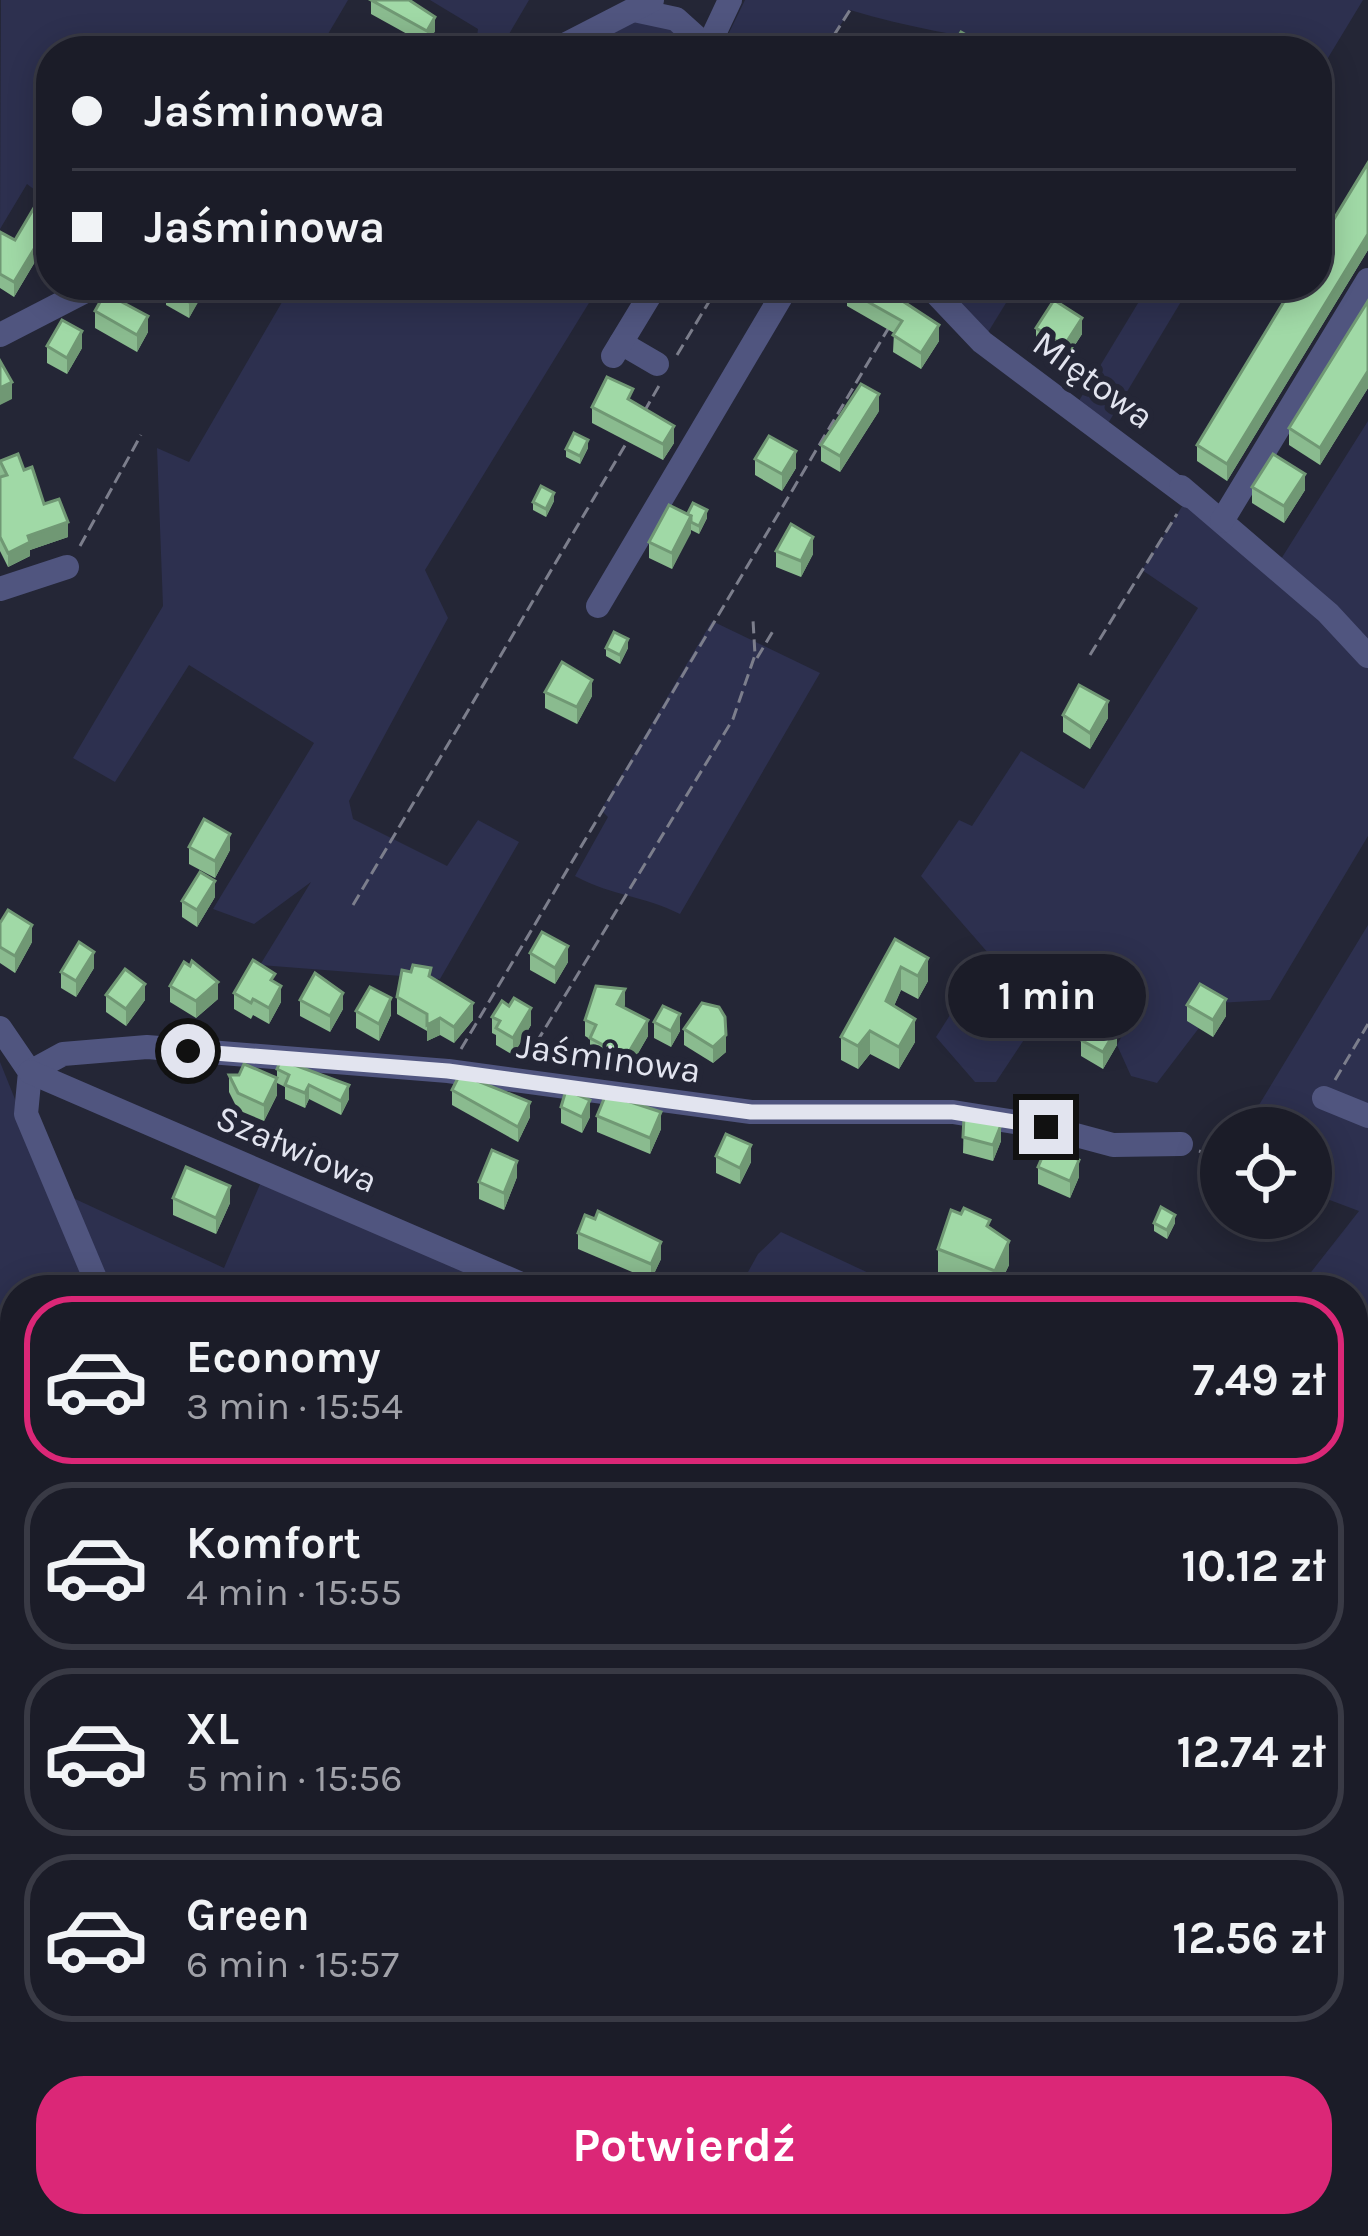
<!DOCTYPE html>
<html lang="pl">
<head>
<meta charset="utf-8">
<style>
  :root { --surface:#1b1c28; --page:#242530; --text:#f1f3f6; --muted:#a0a1a8; --line:#393a45; --accent:#db2777 }
  body { margin:0; font-family:Karla,sans-serif; background:var(--page); color:var(--text); height:100vh; display:flex; flex-direction:column; font-size:45px; white-space:nowrap }
  * { box-sizing:border-box; margin:0 }
  p { font-size:39px; color:var(--muted) }
  .icon { flex:none; width:66px; height:66px; fill:none; stroke:currentColor; stroke-width:2; stroke-linecap:round; stroke-linejoin:round }
  .map { position:relative; flex:1; overflow:hidden }
  .sheet { position:absolute; left:0px; top:1275px; width:1368px; height:963px; display:flex; flex-direction:column; background:var(--surface); border-radius:48px 48px 0 0; box-shadow:0 6px 30px #0003,0 0 0 3px var(--line) }
  .sheet>* { flex:none }
  .guide { position:absolute; left:36px; top:36px; width:1296px; height:264px; border-radius:48px; box-shadow:0 6px 30px #0003,0 0 0 3px var(--line); display:grid; align-content:center; height:264px; padding:0 36px; background:var(--surface) }
  .buttons { position:absolute; left:1200px; top:1107px; display:grid; gap:24px }
  .buttons a { display:grid; place-items:center; width:132px; height:132px; border-radius:50%; background:var(--surface); box-shadow:0 6px 30px #0003,0 0 0 3px var(--line); font-size:60px }
  .end { position:absolute; width:54px; height:54px; margin:-27px; border:15px solid #e2e4ef; background:#111; box-shadow:0 0 0 6px #111 }
  .from { border-radius:50% }
  .bubble { position:absolute; height:84px; border-radius:42px; background:var(--surface); box-shadow:0 6px 30px #0003,0 0 0 3px var(--line); font-size:39px; font-weight:700; line-height:84px; text-align:center }
  .guide b { display:flex; align-items:center; gap:42px; height:114px; font-size:45px }
  .guide b+b { border-top:3px solid var(--line) }
  .guide i { width:30px; height:30px; background:var(--text) }
  ul { padding:21px 0 0; list-style:none }
  li { display:flex; align-items:center; gap:36px; height:168px; margin:0 24px 18px; padding:0 12px; border:6px solid var(--line); border-radius:48px }
  li div { flex:1 }
  li b { display:block; font-size:45px }
  li em { font-style:normal; font-weight:700 }
  li.selected { border-color:var(--accent) }
  li>.icon { width:108px; height:108px; stroke-width:1.5 }
  .cta { display:flex; gap:24px; margin-top:auto; padding:24px 36px }
  .cta a { flex:1; height:138px; border-radius:48px; background:var(--accent); color:#fff; font-size:48px; font-weight:700; line-height:138px; text-align:center }
  .map>svg:first-child { display:block }
</style>
</head>
<body>
<div class="map">
<svg width="1368" height="2236" viewBox="0 0 1368 2236">
  <rect width="100%" height="100%" fill="#242636"/>
  <g fill="#2d304f">
    <polygon points="1,0 348,0 318,51 51,51 51,194 48,200 27,184 0,229"/>
    <polygon points="430,0 529,0 499,51 475,51 478,29"/>
    <path d="M745 0H1363L1317 76V51C1151 51 1012 58 850 10L824 51H720Z"/>
    <polygon points="634,10 676,19 706,51 553,51"/>
    <polygon points="292,285 600,285 425,570 448,618 349,801 353,819 447,866 478,820 519,842 440,979 260,965 311,882 254,924 213,909 314,743 189,665 115,782 73,758 163,606 157,448 189,462"/>
    <polygon points="931,285 1017,285 982,342"/>
    <polygon points="1149,285 1191,285 1104,430 1074,409"/>
    <polygon points="1368,421 1368,836 1270,1000 1218,1003 1157,1083 1131,1076 1117,1045 1138,1007 1071,969 996,1082 975,1082 936,1037 989,954 921,876 959,820 972,826 1021,751 1084,789 1198,608 1142,570 1188,497 1276,567"/>
    <path d="M712 621 820 673 680 914C642 895 615 897 575 876L608 817 601 810Z"/>
    <polygon points="1368,925 1368,1759 1353,1752 1353,1290 1297,1290 1359,1211 1311,1193 1311,1128 1245,1128"/>
    <polygon points="0,1062 92,1290 15,1290 15,2143 0,2130"/>
    <polygon points="261,1182 535,1290 110,1290 73,1198 224,1268"/>
    <polygon points="781,1232 905,1290 738,1290 758,1254"/>
    <polygon points="115,2223 312,2224 300,2236 132,2236"/>
  </g>
  <g fill="none" stroke-linecap="round" stroke-linejoin="round">
    <g stroke="#7c7e8c" stroke-width="3" stroke-dasharray="12 6" stroke-linecap="butt">
      <polyline points="824,51 850,10"/>
      <polyline points="677,355 719,285"/>
      <polyline points="644,412 660,384"/>
      <polyline points="80,546 141,435"/>
      <polyline points="1090,655 1177,514"/>
      <polyline points="757,658 773,631"/>
      <polyline points="353,905 627,442"/>
      <polyline points="461,1049 888,329"/>
      <polyline points="527,1058 733,719 755,655 753,620"/>
      <polyline points="1335,1080 1368,1024"/>
      <polyline points="1199,1151 1221,1158"/>
      <polyline points="0,1332 15,1345"/>
      <polyline points="1353,1402 1368,1408"/>
      <polyline points="0,1485 15,1479"/>
      <polyline points="0,1853 15,1868"/>
      <polyline points="1353,2067 1368,2075"/>
      <polyline points="446,2236 459,2223"/>
    </g>
    <g stroke="#50557f" stroke-width="24">
      <polyline points="634,10 676,19 706,46"/>
      <polyline points="553,51 652,0"/>
      <polyline points="706,51 730,0"/>
      <polyline points="928,285 982,342 1188,496"/>
      <polyline points="0,335 97,285"/>
      <polyline points="621,343 657,364"/>
      <polyline points="613,356 656,285"/>
      <polyline points="1181,487 1328,613 1368,656"/>
      <polyline points="1222,521 1368,280"/>
      <polyline points="0,589 67,567"/>
      <polyline points="598,606 788,285"/>
      <polyline points="0,1028 30,1072 26,1114 100,1290"/>
      <polyline points="30,1072 63,1054 147,1047 448,1071 751,1112 953,1112 1046,1127 1113,1145 1181,1144"/>
      <polyline points="30,1072 535,1290"/>
      <polyline points="1324,1098 1368,1116"/>
      <polyline points="1353,1646 1368,1652"/>
      <polyline points="795,2223 811,2236"/>
      <polyline points="1078,2227 1086,2236"/>
      <polyline points="733,2236 746,2223"/>
      <polyline points="1344,2236 1368,2211"/>
    </g>
  </g>
  <g fill="#8abb8f">
    <polygon points="371,0 435,31 427,45 371,14"/>
    <polygon points="1368,163 1368,250 1227,481 1197,461 1197,445"/>
    <polygon points="51,209 51,248 45,245 14,297 0,288 0,232 15,240"/>
    <polygon points="207,285 189,318 166,305 166,288"/>
    <polygon points="847,290 939,341 921,369 893,352 894,333 847,306"/>
    <polygon points="1368,301 1368,388 1320,465 1289,445 1289,428"/>
    <polygon points="95,311 148,332 137,352 95,328"/>
    <polygon points="1036,328 1082,334 1064,362 1036,345"/>
    <polygon points="47,346 82,348 67,374 47,363"/>
    <polygon points="592,407 674,443 663,460 592,423"/>
    <polygon points="879,411 840,472 821,461 821,445"/>
    <polygon points="588,448 580,464 566,457 566,449"/>
    <polygon points="755,459 796,468 782,491 755,475"/>
    <polygon points="0,461 24,470 44,504 68,537 30,550 30,556 8,567 0,551"/>
    <polygon points="1252,487 1305,490 1284,523 1252,503"/>
    <polygon points="554,501 546,517 533,510 533,502"/>
    <polygon points="687,515 707,518 699,534 691,530 672,569 649,558 649,542"/>
    <polygon points="776,551 813,554 801,577 776,567"/>
    <polygon points="606,648 628,648 620,664 606,656"/>
    <polygon points="545,692 592,696 577,724 545,708"/>
    <polygon points="1063,715 1108,718 1090,749 1063,732"/>
    <polygon points="189,847 230,850 215,878 189,864"/>
    <polygon points="215,897 197,927 182,917 182,901"/>
    <polygon points="0,923 32,942 15,973 0,963"/>
    <polygon points="895,939 928,981 918,999 901,990 894,1006 915,1042 899,1069 870,1054 858,1069 841,1060 841,1037"/>
    <polygon points="530,953 568,962 555,984 530,970"/>
    <polygon points="94,968 76,997 61,988 61,972"/>
    <polygon points="275,982 281,1002 269,1024 253,1015 251,1019 234,1009 234,993"/>
    <polygon points="170,986 218,999 196,1018 170,1002"/>
    <polygon points="106,995 145,1000 126,1026 106,1012"/>
    <polygon points="397,997 473,1020 454,1043 440,1035 427,1041 427,1031 397,1014"/>
    <polygon points="300,1000 343,1009 330,1032 300,1016"/>
    <polygon points="625,1005 624,1007 648,1036 626,1074 590,1054 590,1039 585,1036 585,1020"/>
    <polygon points="1187,1005 1226,1016 1213,1037 1187,1021"/>
    <polygon points="356,1011 391,1015 379,1041 356,1028"/>
    <polygon points="492,1017 531,1025 513,1055 496,1045 496,1035 492,1033"/>
    <polygon points="654,1022 680,1031 671,1047 654,1038"/>
    <polygon points="684,1029 726,1052 713,1063 684,1045"/>
    <polygon points="1081,1040 1117,1045 1103,1069 1081,1056"/>
    <polygon points="277,1069 349,1099 341,1115 309,1099 305,1108 285,1099 285,1087 277,1083"/>
    <polygon points="229,1075 277,1095 264,1121 238,1110 229,1092"/>
    <polygon points="452,1090 530,1117 518,1142 452,1105"/>
    <polygon points="561,1107 590,1117 582,1133 561,1123"/>
    <polygon points="597,1116 661,1129 650,1154 597,1132"/>
    <polygon points="964,1117 1001,1141 993,1161 963,1153"/>
    <polygon points="716,1156 751,1162 740,1184 716,1173"/>
    <polygon points="1038,1167 1079,1177 1070,1198 1038,1184"/>
    <polygon points="517,1177 504,1210 479,1199 479,1182"/>
    <polygon points="173,1198 230,1203 216,1234 173,1215"/>
    <polygon points="1154,1223 1175,1223 1167,1239 1154,1231"/>
    <polygon points="578,1233 661,1259 651,1280 578,1249"/>
    <polygon points="938,1249 1009,1265 997,1290 981,1290 938,1273"/>
    <polygon points="904,2223 944,2223 944,2230 938,2236 908,2236 904,2232"/>
    <polygon points="1228,2223 1269,2223 1269,2230 1266,2236 1228,2236"/>
  </g>
  <g fill="#709874">
    <polygon points="435,17 435,31 427,45 427,31"/>
    <polygon points="45,231 45,245 14,297 14,282"/>
    <polygon points="1368,234 1368,250 1227,481 1227,464"/>
    <polygon points="199,285 207,285 207,287 189,318 189,302"/>
    <polygon points="148,316 148,332 137,352 137,335"/>
    <polygon points="1082,318 1082,334 1064,362 1064,346"/>
    <polygon points="939,325 939,341 921,369 921,353"/>
    <polygon points="82,331 82,348 67,374 67,358"/>
    <polygon points="1368,371 1368,388 1320,465 1320,448"/>
    <polygon points="12,382 12,399 0,405 0,388"/>
    <polygon points="879,394 879,411 840,472 840,456"/>
    <polygon points="674,426 674,443 663,460 663,444"/>
    <polygon points="588,440 588,448 580,464 580,456"/>
    <polygon points="796,451 796,468 782,491 782,474"/>
    <polygon points="1305,474 1305,490 1284,523 1284,506"/>
    <polygon points="554,493 554,501 546,517 546,509"/>
    <polygon points="707,510 707,518 699,534 699,526"/>
    <polygon points="691,516 691,533 672,569 672,553"/>
    <polygon points="68,522 68,537 30,550 30,556 8,567 8,553 28,536"/>
    <polygon points="813,537 813,554 801,577 801,561"/>
    <polygon points="628,639 628,648 620,664 620,655"/>
    <polygon points="592,680 592,696 577,724 577,707"/>
    <polygon points="1108,701 1108,718 1090,749 1090,733"/>
    <polygon points="230,834 230,850 215,878 215,861"/>
    <polygon points="215,881 215,897 197,927 197,910"/>
    <polygon points="32,925 32,942 15,973 15,956"/>
    <polygon points="568,946 568,962 555,984 555,968"/>
    <polygon points="94,952 94,968 76,997 76,981"/>
    <polygon points="928,958 928,981 918,999 918,976"/>
    <polygon points="901,967 901,990 886,1024 886,1001"/>
    <polygon points="218,982 218,999 196,1018 196,1001"/>
    <polygon points="145,984 145,1000 126,1026 126,1009"/>
    <polygon points="281,986 281,1002 269,1024 269,1008"/>
    <polygon points="625,989 625,1005 617,1020 617,1004"/>
    <polygon points="343,993 343,1009 330,1032 330,1016"/>
    <polygon points="391,998 391,1015 379,1041 379,1024"/>
    <polygon points="1226,999 1226,1016 1213,1037 1213,1020"/>
    <polygon points="473,1003 473,1020 454,1043 454,1027"/>
    <polygon points="531,1008 531,1025 513,1055 513,1038"/>
    <polygon points="680,1014 680,1031 671,1047 671,1031"/>
    <polygon points="440,1018 440,1035 427,1041 427,1025"/>
    <polygon points="915,1019 915,1042 899,1069 899,1047"/>
    <polygon points="648,1020 648,1036 626,1074 626,1057"/>
    <polygon points="1117,1028 1117,1045 1103,1069 1103,1052"/>
    <polygon points="870,1031 870,1054 858,1069 858,1046"/>
    <polygon points="726,1035 726,1052 713,1063 713,1047"/>
    <polygon points="277,1078 277,1095 264,1121 264,1105"/>
    <polygon points="309,1085 309,1099 305,1108 305,1093"/>
    <polygon points="349,1085 349,1099 341,1115 341,1101"/>
    <polygon points="590,1100 590,1117 582,1133 582,1117"/>
    <polygon points="530,1102 530,1117 518,1142 518,1127"/>
    <polygon points="661,1112 661,1129 650,1154 650,1138"/>
    <polygon points="1001,1125 1001,1141 993,1161 993,1145"/>
    <polygon points="751,1145 751,1162 740,1184 740,1168"/>
    <polygon points="1079,1160 1079,1177 1070,1198 1070,1181"/>
    <polygon points="517,1161 517,1177 504,1210 504,1193"/>
    <polygon points="230,1186 230,1203 216,1234 216,1218"/>
    <polygon points="1175,1215 1175,1223 1167,1239 1167,1230"/>
    <polygon points="1009,1241 1009,1265 997,1290 995,1290 995,1271"/>
    <polygon points="661,1242 661,1259 651,1280 651,1264"/>
    <polygon points="1368,2093 1368,2108 1353,2135 1353,2120"/>
    <polygon points="935,2223 944,2223 944,2230 938,2236 924,2236"/>
    <polygon points="1108,2223 1114,2223 1114,2225 1102,2236 1102,2229"/>
    <polygon points="1263,2223 1269,2223 1269,2230 1266,2236 1254,2236"/>
  </g>
  <g fill="#a0d9a6" stroke="#709874" stroke-width="3">
    <polygon points="371,0 409,0 435,17 427,31"/>
    <polygon points="961,32 980,43 975,51 954,51 951,49"/>
    <polygon points="411,40 430,51 404,51"/>
    <polygon points="1368,163 1368,234 1227,464 1197,445 1294,285 1317,285 1317,247"/>
    <polygon points="38,201 51,209 51,234 45,231 14,282 0,274 0,232 15,240"/>
    <polygon points="168,285 199,285 189,302 166,288"/>
    <polygon points="850,285 878,285 939,325 921,353 893,335 902,321 847,290"/>
    <polygon points="105,293 148,316 137,335 95,311"/>
    <polygon points="1054,300 1082,318 1064,346 1036,328"/>
    <polygon points="1368,301 1368,371 1320,448 1289,428"/>
    <polygon points="62,320 82,331 67,358 47,346"/>
    <polygon points="0,361 12,382 0,388"/>
    <polygon points="607,377 633,389 628,399 674,426 663,444 592,407"/>
    <polygon points="861,384 879,394 840,456 821,445"/>
    <polygon points="574,433 588,440 580,456 566,449"/>
    <polygon points="769,436 796,451 782,474 755,459"/>
    <polygon points="18,454 24,470 32,467 44,504 59,499 68,522 28,536 30,542 8,553 0,537 0,477 7,475 0,461"/>
    <polygon points="1273,454 1305,474 1284,506 1252,487"/>
    <polygon points="541,486 554,493 546,509 533,502"/>
    <polygon points="693,503 707,510 699,526 691,522 691,516 687,515"/>
    <polygon points="669,505 691,516 672,553 649,542"/>
    <polygon points="791,524 813,537 801,561 776,551"/>
    <polygon points="614,632 628,639 620,655 606,648"/>
    <polygon points="562,662 592,680 577,707 545,692"/>
    <polygon points="1079,685 1108,701 1090,733 1063,715"/>
    <polygon points="204,819 230,834 215,861 189,847"/>
    <polygon points="200,872 215,881 197,910 182,901"/>
    <polygon points="8,910 32,925 15,956 0,947 0,923"/>
    <polygon points="542,932 568,946 555,968 530,953"/>
    <polygon points="895,939 928,958 918,976 901,967 886,1001 915,1019 899,1047 870,1031 858,1046 841,1037"/>
    <polygon points="79,942 94,952 76,981 61,972"/>
    <polygon points="253,960 275,974 271,980 281,986 269,1008 253,999 251,1003 234,993"/>
    <polygon points="192,961 218,982 196,1001 170,986 184,962 190,966"/>
    <polygon points="413,965 431,968 429,976 473,1003 454,1027 440,1018 427,1025 427,1014 397,997 402,970 411,972"/>
    <polygon points="125,969 145,984 126,1009 106,995"/>
    <polygon points="315,973 343,993 330,1016 300,1000"/>
    <polygon points="1200,984 1226,999 1213,1020 1187,1005"/>
    <polygon points="596,986 625,989 617,1004 648,1020 626,1057 590,1038 596,1025 585,1020"/>
    <polygon points="370,987 391,998 379,1024 356,1011"/>
    <polygon points="514,998 531,1008 513,1038 496,1028 500,1021 492,1017 502,1001 509,1006"/>
    <polygon points="702,1003 719,1007 725,1017 726,1035 713,1047 684,1029"/>
    <polygon points="663,1006 680,1014 671,1031 654,1022"/>
    <polygon points="1095,1016 1117,1028 1103,1052 1081,1040"/>
    <polygon points="281,1060 349,1085 341,1101 309,1085 305,1093 285,1085 289,1075 277,1069"/>
    <polygon points="244,1064 277,1078 264,1105 238,1093 229,1075 239,1075"/>
    <polygon points="460,1074 530,1102 518,1127 452,1090"/>
    <polygon points="566,1090 590,1100 582,1117 561,1107"/>
    <polygon points="606,1094 661,1112 650,1138 597,1116"/>
    <polygon points="964,1117 1001,1125 993,1145 963,1137"/>
    <polygon points="726,1134 751,1145 740,1168 716,1156"/>
    <polygon points="1047,1146 1079,1160 1070,1181 1038,1167"/>
    <polygon points="492,1150 517,1161 504,1193 479,1182"/>
    <polygon points="186,1167 230,1186 216,1218 173,1198"/>
    <polygon points="1161,1207 1175,1215 1167,1230 1154,1223"/>
    <polygon points="964,1208 990,1220 987,1226 1009,1241 995,1271 938,1249 951,1210 961,1214"/>
    <polygon points="598,1211 661,1242 651,1264 578,1233 585,1215 595,1219"/>
    <polygon points="1353,2077 1368,2085 1368,2093 1353,2120"/>
    <polygon points="115,2223 119,2223 132,2233 129,2236 107,2236"/>
    <polygon points="359,2223 391,2223 398,2230 393,2236 366,2236 355,2227"/>
    <polygon points="912,2223 935,2223 924,2234"/>
    <polygon points="956,2223 974,2223 991,2236 958,2236 950,2229"/>
    <polygon points="1228,2223 1263,2223 1254,2236 1248,2236"/>
  </g>
  <g fill="none" stroke-linecap="round" stroke-linejoin="round">
    <polyline stroke="#e2e4ef" stroke-width="15" points="188,1051 448,1071 751,1112 953,1112 1046,1127"/>
  </g>
  <g text-anchor="middle" stroke-width="12" stroke-linejoin="round" paint-order="stroke">
    <g font-size="36" fill="#e2e4ef" stroke="#242636">
      <text transform="translate(1094 379) rotate(36)" y="13">Miętowa</text>
      <text transform="translate(609 1057) rotate(8)" y="13">Jaśminowa</text>
      <text transform="translate(297 1148) rotate(23)" y="13">Szałwiowa</text>
    </g>
  </g>
</svg>
<div class="buttons">
<a><svg class="icon" aria-label="locate" viewBox="0 0 24 24"><circle cx="12" cy="12" r="6"/><path d="M12 2v4M12 18v4M2 12h4M18 12h4"/></svg></a>
</div>
<i class="end from" style="left:188px;top:1051px"></i>
<i class="end" style="left:1046px;top:1127px"></i>
<div class="bubble" style="left:948px;top:954px;width:198px">1 min</div>
<div class="guide">
<b><i class="from"></i>Jaśminowa</b>
<b><i></i>Jaśminowa</b>
</div>
<section class="sheet">
<ul>
<li class="selected"><svg class="icon" aria-label="car" viewBox="0 0 24 24"><path d="M5 17H2v-5l4-1 3-4h7l3 4 3 1v5h-3M9 17h6M6 11h13"/><circle cx="7" cy="17" r="2"/><circle cx="17" cy="17" r="2"/></svg><div><b>Economy</b><p>3 min · 15:54</p></div><em>7.49 zł</em></li>
<li><svg class="icon" aria-label="car" viewBox="0 0 24 24"><path d="M5 17H2v-5l4-1 3-4h7l3 4 3 1v5h-3M9 17h6M6 11h13"/><circle cx="7" cy="17" r="2"/><circle cx="17" cy="17" r="2"/></svg><div><b>Komfort</b><p>4 min · 15:55</p></div><em>10.12 zł</em></li>
<li><svg class="icon" aria-label="car" viewBox="0 0 24 24"><path d="M5 17H2v-5l4-1 3-4h7l3 4 3 1v5h-3M9 17h6M6 11h13"/><circle cx="7" cy="17" r="2"/><circle cx="17" cy="17" r="2"/></svg><div><b>XL</b><p>5 min · 15:56</p></div><em>12.74 zł</em></li>
<li><svg class="icon" aria-label="car" viewBox="0 0 24 24"><path d="M5 17H2v-5l4-1 3-4h7l3 4 3 1v5h-3M9 17h6M6 11h13"/><circle cx="7" cy="17" r="2"/><circle cx="17" cy="17" r="2"/></svg><div><b>Green</b><p>6 min · 15:57</p></div><em>12.56 zł</em></li>
</ul>
<div class="cta"><a>Potwierdź</a></div>
</section>
</div>
</body>
</html>
